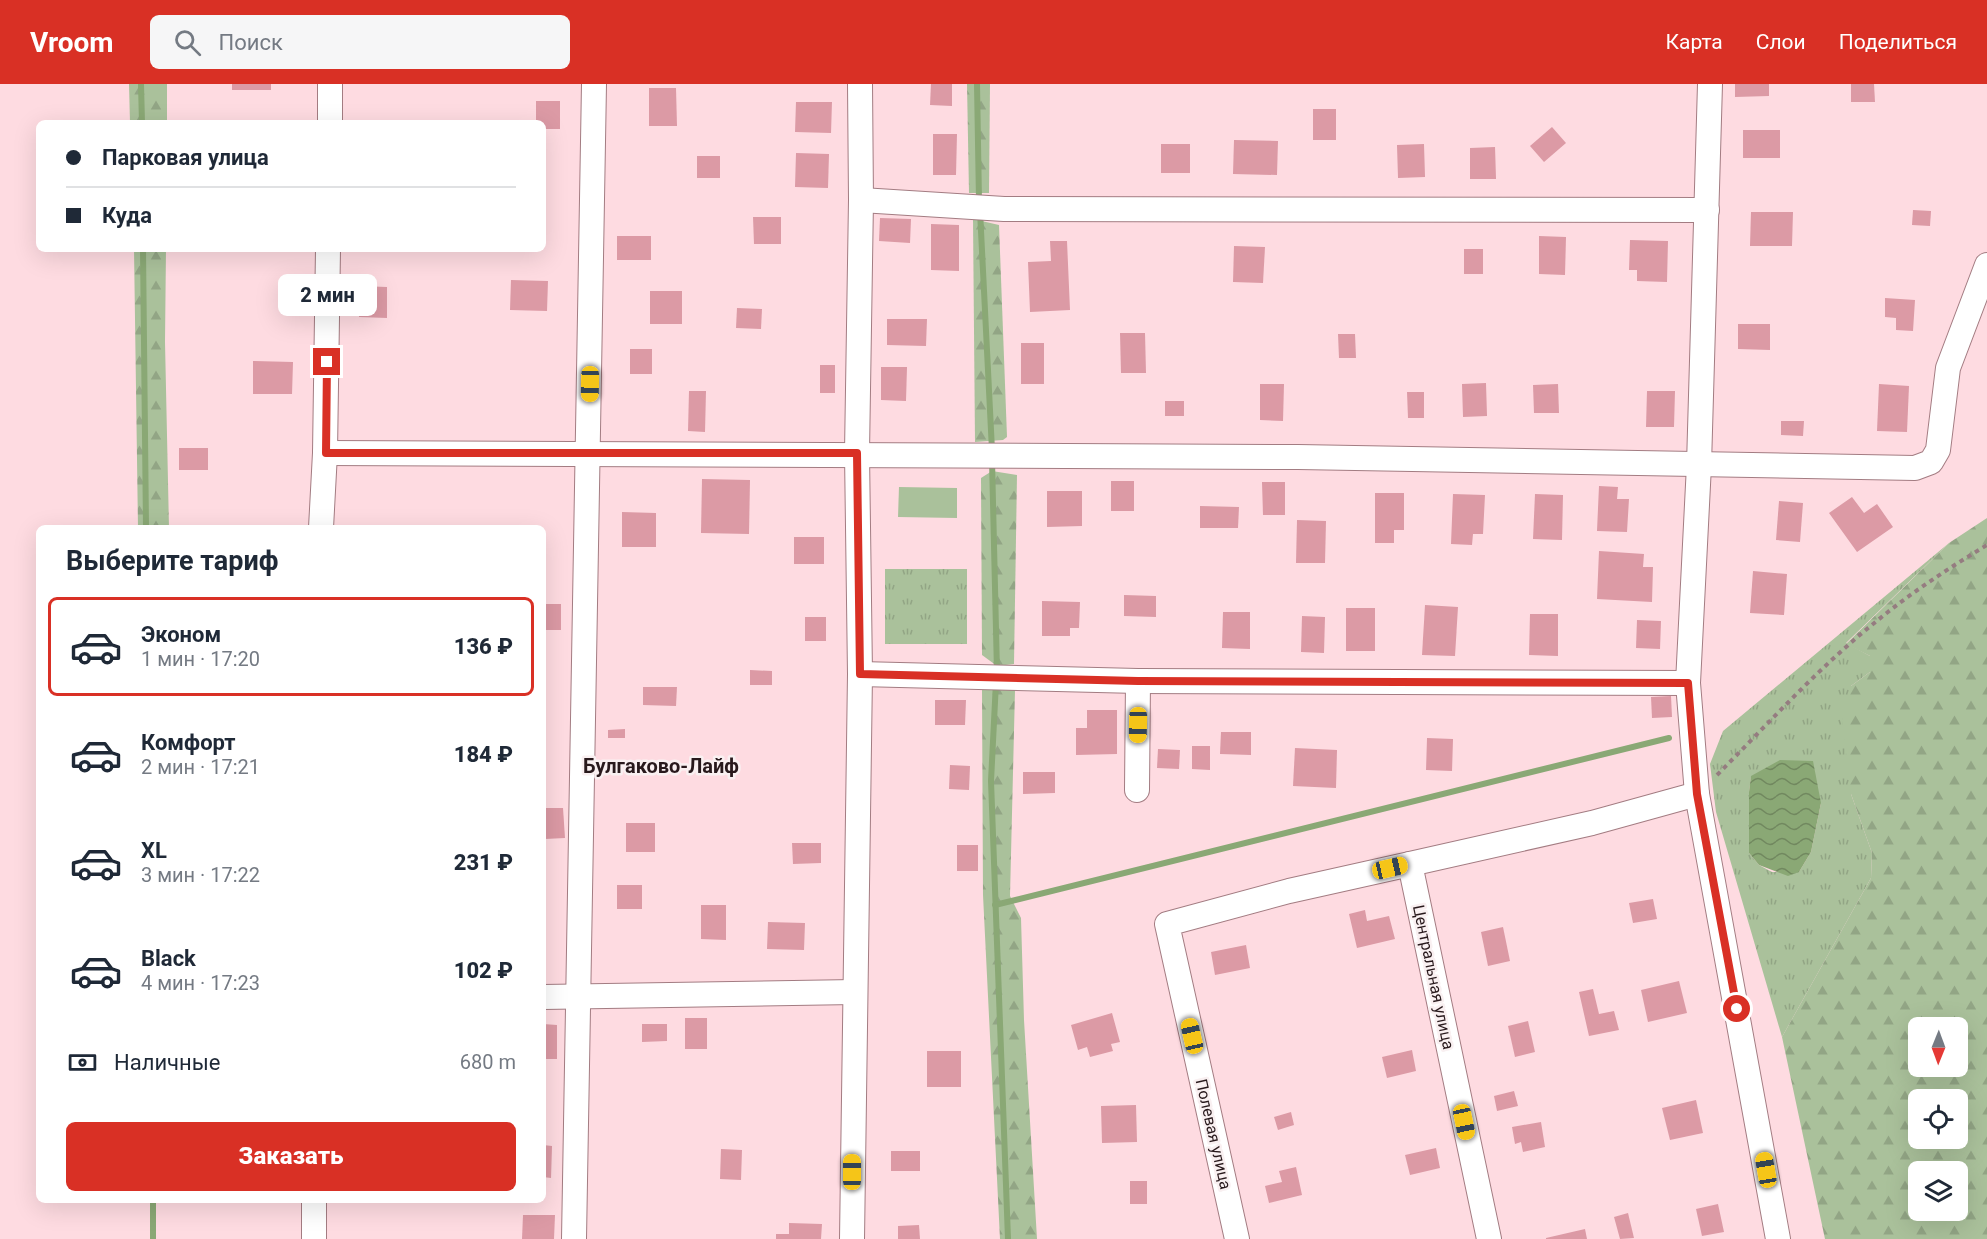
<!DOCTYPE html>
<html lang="ru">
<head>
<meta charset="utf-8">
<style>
  :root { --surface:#fff; --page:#f6f6f7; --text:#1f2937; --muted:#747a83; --line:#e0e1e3; --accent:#d93025 }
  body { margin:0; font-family:Roboto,sans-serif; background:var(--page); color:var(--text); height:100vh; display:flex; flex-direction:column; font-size:22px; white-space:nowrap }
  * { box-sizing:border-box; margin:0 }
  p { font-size:20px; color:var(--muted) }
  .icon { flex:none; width:33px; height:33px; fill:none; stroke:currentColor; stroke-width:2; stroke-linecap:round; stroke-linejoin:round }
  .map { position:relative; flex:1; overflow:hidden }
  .panel { position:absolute; left:36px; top:441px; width:510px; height:678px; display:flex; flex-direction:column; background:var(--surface); border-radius:9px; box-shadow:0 6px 24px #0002 }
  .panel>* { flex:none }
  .banner { position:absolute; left:36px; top:36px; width:510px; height:132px; border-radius:9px; box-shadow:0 6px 24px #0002; display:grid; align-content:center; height:132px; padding:0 30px; background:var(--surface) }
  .needle { width:39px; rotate:181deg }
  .controls { position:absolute; left:1908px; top:933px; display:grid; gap:12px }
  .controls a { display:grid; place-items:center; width:60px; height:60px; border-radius:9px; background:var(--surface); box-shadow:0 6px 24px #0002; font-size:30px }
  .end { position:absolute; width:27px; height:27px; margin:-14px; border:8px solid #d93025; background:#fff; box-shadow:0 0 0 3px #fff }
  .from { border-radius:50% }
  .bubble { position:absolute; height:42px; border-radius:9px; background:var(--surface); box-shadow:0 6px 24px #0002; font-size:20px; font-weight:800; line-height:42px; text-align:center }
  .car { position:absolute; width:18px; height:36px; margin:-18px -9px; border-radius:8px; box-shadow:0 0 4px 2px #0007; background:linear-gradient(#f5c518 24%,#345 0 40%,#f5c518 0 76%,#345 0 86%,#f5c518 0) }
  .banner b { display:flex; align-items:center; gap:21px; height:57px; font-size:22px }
  .banner b+b { border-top:2px solid var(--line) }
  .banner i { width:15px; height:15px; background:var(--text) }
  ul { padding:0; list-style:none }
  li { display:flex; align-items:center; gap:18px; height:99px; margin:0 12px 9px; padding:0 18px; border:3px solid transparent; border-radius:9px }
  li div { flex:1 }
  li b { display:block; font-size:22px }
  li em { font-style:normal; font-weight:800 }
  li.selected { border-color:var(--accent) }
  li>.icon { width:54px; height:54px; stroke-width:1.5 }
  h2 { padding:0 30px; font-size:27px; line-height:72px }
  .pay { display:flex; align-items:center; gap:15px; height:66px; padding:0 30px; font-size:22px }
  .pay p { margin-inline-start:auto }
  .action { display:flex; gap:12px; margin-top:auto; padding:12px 30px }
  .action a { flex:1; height:69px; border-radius:9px; background:var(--accent); color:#fff; font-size:24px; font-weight:800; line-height:69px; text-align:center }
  header { display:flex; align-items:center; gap:36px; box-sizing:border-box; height:84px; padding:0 30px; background:var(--accent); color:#fff }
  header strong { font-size:28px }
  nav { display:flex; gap:33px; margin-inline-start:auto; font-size:21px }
  .search { width:420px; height:54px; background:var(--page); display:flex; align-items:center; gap:15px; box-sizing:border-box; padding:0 21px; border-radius:9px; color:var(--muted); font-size:22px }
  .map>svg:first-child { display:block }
</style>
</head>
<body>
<header>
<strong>Vroom</strong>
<div class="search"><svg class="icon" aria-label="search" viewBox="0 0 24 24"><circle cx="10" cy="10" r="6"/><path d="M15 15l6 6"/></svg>Поиск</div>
<nav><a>Карта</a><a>Слои</a><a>Поделиться</a></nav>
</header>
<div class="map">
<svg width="1987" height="1155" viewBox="0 0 1987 1155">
  <defs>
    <pattern id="grass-tufts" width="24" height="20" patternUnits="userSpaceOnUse" patternTransform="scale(1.5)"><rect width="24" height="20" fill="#aac19b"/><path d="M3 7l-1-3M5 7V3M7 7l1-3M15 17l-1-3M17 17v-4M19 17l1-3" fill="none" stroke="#92a585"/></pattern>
    <pattern id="forest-firs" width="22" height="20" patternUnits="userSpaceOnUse" patternTransform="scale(1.5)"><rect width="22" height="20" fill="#aac19b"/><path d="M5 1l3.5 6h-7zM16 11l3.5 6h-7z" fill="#92a585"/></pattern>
    <pattern id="water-waves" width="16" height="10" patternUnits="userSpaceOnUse" patternTransform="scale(1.5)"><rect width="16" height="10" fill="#8aa875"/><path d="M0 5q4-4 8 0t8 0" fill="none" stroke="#71885f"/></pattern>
  </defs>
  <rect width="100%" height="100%" fill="#fedbe1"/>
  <g fill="url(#grass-tufts)" fill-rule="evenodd">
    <path d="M1949 459 1846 559 1870 572V588L1851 602V710L1872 769 1871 794 1782 953 1716 728 1710 680 1723 647ZM1751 693 1821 719 1811 768 1799 788H1772L1759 781 1749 769V708Z"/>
    <rect x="885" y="485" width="82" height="75"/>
  </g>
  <g fill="url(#forest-firs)" fill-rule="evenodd">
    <polygon points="129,0 167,0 167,39 130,39"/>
    <polygon points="967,0 990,0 989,109 969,109"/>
    <polygon points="973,135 999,141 1007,353 1003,356 975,358"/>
    <polygon points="134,165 166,165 165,258 169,444 138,444"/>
    <polygon points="992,387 1017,391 1014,580 997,582 982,571 981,394"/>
    <path d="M1987 434V1155H1825L1782 953 1871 794 1872 769 1851 710 1842 636 1851 602 1870 588V572L1846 560 1949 459ZM1918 944H1958V982H1918ZM1918 1016H1958V1054H1918ZM1918 1088H1958V1126H1918Z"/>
    <polygon points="982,606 1015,606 1010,812 1021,834 1024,936 1037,1155 1000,1155 983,811"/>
  </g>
  <polygon fill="#aac19b" points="899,403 957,404 957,434 898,433"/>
  <polygon fill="url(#water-waves)" points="1780,676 1813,677 1821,719 1811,768 1799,788 1788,792 1759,781 1749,769 1749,708 1751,692"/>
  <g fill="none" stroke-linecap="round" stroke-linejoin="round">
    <g stroke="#8aa875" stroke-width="6">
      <polyline points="141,0 142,39"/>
      <polyline points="977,0 979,117"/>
      <polyline points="980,127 992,366"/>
      <polyline points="143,165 146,444"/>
      <polyline points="992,376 997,588"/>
      <polyline points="996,598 991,697 1008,1155"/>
      <polyline points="995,821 1669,654"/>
      <polyline points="153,1116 153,1155"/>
    </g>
  </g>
  <g fill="#dc9aa5">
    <rect x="232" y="0" width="39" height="6"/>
    <polygon points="931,0 952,0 952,22 930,21"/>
    <polygon points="1735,0 1769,0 1769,12 1735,13"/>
    <polygon points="1851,0 1874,0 1875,18 1851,18"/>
    <polygon points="649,4 676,4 677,42 649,42"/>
    <polygon points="536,17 560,17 560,45 543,45 543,39 536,39"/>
    <polygon points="796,18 832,18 831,49 795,48"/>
    <rect x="1313" y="25" width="23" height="31"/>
    <polygon points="1552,43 1566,59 1544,78 1530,62"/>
    <rect x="1743" y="46" width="37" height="28"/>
    <polygon points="933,50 957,50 956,91 933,91"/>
    <polygon points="1234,56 1278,57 1277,91 1233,90"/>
    <rect x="1161" y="60" width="29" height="29"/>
    <polygon points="1424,60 1425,93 1398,94 1397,61"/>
    <polygon points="1495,63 1496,95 1470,95 1470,64"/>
    <polygon points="796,69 829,70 828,104 795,103"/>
    <rect x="697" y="72" width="23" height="22"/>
    <polygon points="1913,126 1931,127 1930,142 1912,141"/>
    <polygon points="1751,128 1793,128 1792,162 1750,162"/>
    <polygon points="753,133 781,133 781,160 754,160"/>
    <polygon points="880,134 911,135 910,159 879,157"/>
    <polygon points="931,140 959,141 959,187 931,186"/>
    <rect x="617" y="152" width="34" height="24"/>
    <polygon points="1539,152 1566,153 1565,191 1539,190"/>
    <polygon points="1630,156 1668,157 1667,198 1637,197 1637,186 1629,186"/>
    <polygon points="1050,157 1067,157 1070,226 1030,228 1028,178 1051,177"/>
    <polygon points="1234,162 1265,163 1263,199 1233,198"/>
    <rect x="1464" y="165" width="19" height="25"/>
    <polygon points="511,196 548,197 547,227 510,226"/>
    <polygon points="359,202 387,203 387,234 359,233"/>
    <rect x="650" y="207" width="32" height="33"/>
    <polygon points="1885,214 1915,216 1913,247 1896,246 1896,234 1885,233"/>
    <polygon points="737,224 762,225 761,245 736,244"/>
    <polygon points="887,235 927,235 926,262 887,261"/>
    <polygon points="1738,240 1770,240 1770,266 1738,265"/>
    <polygon points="1120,249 1145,249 1146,289 1121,289"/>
    <polygon points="1338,250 1355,250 1356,274 1339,274"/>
    <rect x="1021" y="259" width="23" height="41"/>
    <rect x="630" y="265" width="22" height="25"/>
    <polygon points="253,277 293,278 292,310 253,310"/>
    <rect x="820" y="281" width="15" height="28"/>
    <polygon points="881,283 907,283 906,317 881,316"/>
    <polygon points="1486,299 1487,332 1463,333 1462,300"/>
    <polygon points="1260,300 1284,300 1283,337 1260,336"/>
    <polygon points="1558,300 1559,329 1534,329 1533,301"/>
    <polygon points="1879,300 1909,302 1907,348 1877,347"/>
    <polygon points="689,307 706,307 705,348 688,347"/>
    <polygon points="1647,307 1675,307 1674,343 1646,343"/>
    <polygon points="1407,308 1424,308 1424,334 1408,334"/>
    <rect x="1165" y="317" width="19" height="15"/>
    <polygon points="1781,337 1804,337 1803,352 1781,351"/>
    <rect x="179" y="364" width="29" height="22"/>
    <polygon points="702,395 750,396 749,450 701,449"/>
    <rect x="1111" y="397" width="23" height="30"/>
    <polygon points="1262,398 1285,398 1285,431 1263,431"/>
    <polygon points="1599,402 1618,403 1617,415 1629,415 1627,448 1597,447"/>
    <polygon points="1047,407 1082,407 1082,442 1047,443"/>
    <polygon points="1375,409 1404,409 1404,446 1394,446 1394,459 1375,459"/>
    <polygon points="1453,410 1485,411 1483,450 1473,450 1472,461 1451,460"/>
    <polygon points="1535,410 1563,411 1562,456 1533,455"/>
    <polygon points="1852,413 1864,429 1877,420 1893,443 1857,468 1829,429"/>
    <polygon points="1779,417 1803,419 1800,458 1776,456"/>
    <polygon points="1200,422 1239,423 1238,444 1200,444"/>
    <polygon points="622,428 656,429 656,463 622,463"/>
    <polygon points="1297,436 1326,437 1325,479 1296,479"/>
    <rect x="794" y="453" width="30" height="27"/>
    <polygon points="1599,467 1644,470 1643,483 1653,483 1652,518 1597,515"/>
    <polygon points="1753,487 1787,490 1784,531 1750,529"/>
    <polygon points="1124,511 1156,512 1156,533 1124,532"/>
    <polygon points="1042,517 1080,518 1079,544 1070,544 1070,552 1042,552"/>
    <rect x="543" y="520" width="18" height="26"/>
    <polygon points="1425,521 1458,523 1455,572 1422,571"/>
    <rect x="1346" y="524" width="29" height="43"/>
    <polygon points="1223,528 1250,528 1250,565 1222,564"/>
    <polygon points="1530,530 1558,530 1558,572 1529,571"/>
    <polygon points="1302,532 1325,533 1324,569 1301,568"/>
    <rect x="805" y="533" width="21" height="24"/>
    <polygon points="1637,536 1661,537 1660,565 1636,564"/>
    <polygon points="750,586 772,587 772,601 750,601"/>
    <polygon points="643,603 677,603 676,622 643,621"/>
    <polygon points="1671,612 1672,633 1652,634 1651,613"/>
    <polygon points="935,616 966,616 965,641 935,641"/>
    <polygon points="1087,626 1117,626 1117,670 1076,671 1076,644 1087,644"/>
    <polygon points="625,645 625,654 608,654 608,646"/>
    <polygon points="1221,648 1251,648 1251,671 1220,670"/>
    <polygon points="1427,654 1453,655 1452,687 1426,686"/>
    <polygon points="1192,662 1210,662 1210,686 1192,685"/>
    <polygon points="1295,664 1337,666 1336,704 1293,702"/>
    <polygon points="1158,665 1180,666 1179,685 1157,684"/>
    <polygon points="950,681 970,682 969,706 949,705"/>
    <polygon points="1023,688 1055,688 1055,709 1023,710"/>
    <polygon points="544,724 563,724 565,754 545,755"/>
    <rect x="626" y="739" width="29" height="29"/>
    <polygon points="792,759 821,759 821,779 793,780"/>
    <rect x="957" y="761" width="21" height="26"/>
    <rect x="617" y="801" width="25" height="24"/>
    <polygon points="1653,815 1657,835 1633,839 1629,819"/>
    <polygon points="701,821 726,821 726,856 701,855"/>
    <polygon points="1365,826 1367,837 1389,832 1395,855 1357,864 1349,830"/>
    <polygon points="768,838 805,839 804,866 767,865"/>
    <polygon points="1503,843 1510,877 1488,882 1481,848"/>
    <polygon points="1246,861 1250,884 1215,891 1211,868"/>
    <polygon points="1679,897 1687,929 1648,938 1641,906"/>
    <polygon points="1593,905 1599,930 1614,927 1619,946 1589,952 1579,908"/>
    <polygon points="1112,929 1120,958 1111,960 1113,967 1090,973 1087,963 1078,966 1071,941"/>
    <rect x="685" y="934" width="22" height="31"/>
    <polygon points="1528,937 1535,968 1515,973 1508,942"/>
    <polygon points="543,940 557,941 557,975 543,975"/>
    <polygon points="642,940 667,940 667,957 642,958"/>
    <polygon points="1412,966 1416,987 1387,994 1382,973"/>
    <rect x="927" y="967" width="34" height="36"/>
    <polygon points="1514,1007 1518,1022 1497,1027 1494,1012"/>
    <polygon points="1696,1016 1703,1049 1670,1056 1662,1024"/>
    <polygon points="1136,1021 1137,1058 1102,1059 1101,1022"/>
    <polygon points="1291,1028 1294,1041 1278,1046 1274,1033"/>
    <polygon points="1541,1038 1545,1063 1523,1068 1521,1058 1515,1060 1512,1043"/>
    <polygon points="543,1061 552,1062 551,1094 543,1093"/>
    <polygon points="1436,1064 1440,1084 1410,1091 1405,1071"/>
    <polygon points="721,1065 742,1066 741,1096 720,1095"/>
    <rect x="891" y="1067" width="29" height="20"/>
    <polygon points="1296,1083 1302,1111 1269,1119 1265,1102 1282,1098 1279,1087"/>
    <rect x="1130" y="1097" width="17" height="23"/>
    <polygon points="1718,1120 1724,1148 1702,1152 1696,1125"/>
    <polygon points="1628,1129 1634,1154 1620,1155 1614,1133"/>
    <polygon points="523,1131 555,1131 554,1155 522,1155"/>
    <polygon points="789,1139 822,1140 821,1155 776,1155 776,1150 789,1150"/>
    <polygon points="919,1141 920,1155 898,1155 898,1142"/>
    <polygon points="1585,1145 1587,1155 1546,1155 1546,1154"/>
  </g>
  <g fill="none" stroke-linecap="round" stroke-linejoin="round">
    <defs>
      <g id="minor">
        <polyline points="1710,0 1699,381 1688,599 1697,710 1778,1155"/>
        <polyline points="330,39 330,0"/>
        <polyline points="861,116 1004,125 1707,126"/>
        <polyline points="325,369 1298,373 1915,384 1931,378 1938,366 1948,284 1987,181"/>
        <polyline points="321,444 325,369 328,165"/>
        <polyline points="860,590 1138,597 1688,599"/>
        <polyline points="1137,706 1138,597"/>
        <polyline points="543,913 855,908"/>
        <polyline points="314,1155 314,1116"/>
        <polyline points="574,1155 594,0"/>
        <polyline points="852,1155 860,590 857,369 861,116 860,0"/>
        <polyline points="1237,1155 1167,840 1289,807 1410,780"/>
        <polyline points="1489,1155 1410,780 1592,739 1697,710"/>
      </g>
    </defs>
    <use href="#minor" stroke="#a37c82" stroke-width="26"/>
    <path stroke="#957c80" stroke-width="4" stroke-dasharray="4.5 4.5" stroke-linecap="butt" d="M1717 691C1770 638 1820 582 1878 536 1912 508 1949 484 1987 461"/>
    <use href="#minor" stroke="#fff" stroke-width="24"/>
  </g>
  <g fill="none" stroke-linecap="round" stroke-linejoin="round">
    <polyline stroke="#d93025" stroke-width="8" points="327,278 326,369 857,369 860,590 1138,597 1688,599 1697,710 1737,925"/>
  </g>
  <g text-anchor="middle" stroke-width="5" stroke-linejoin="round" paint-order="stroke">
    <g font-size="16" fill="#28191c" stroke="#f9f0f1">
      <text transform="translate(1434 893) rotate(78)" y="6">Центральная улица</text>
      <text transform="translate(1214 1050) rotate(77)" y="6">Полевая улица</text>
    </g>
    <g font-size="20" font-weight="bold" fill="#28191c" stroke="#f9f0f1">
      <text x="661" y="689">Булгаково-Лайф</text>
    </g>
  </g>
</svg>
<div class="controls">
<a><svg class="needle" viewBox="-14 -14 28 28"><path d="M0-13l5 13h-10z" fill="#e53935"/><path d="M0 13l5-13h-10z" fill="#747a83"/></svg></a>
<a><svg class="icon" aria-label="locate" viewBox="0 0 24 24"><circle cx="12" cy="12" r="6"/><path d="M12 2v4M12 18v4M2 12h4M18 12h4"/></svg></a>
<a><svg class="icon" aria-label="layers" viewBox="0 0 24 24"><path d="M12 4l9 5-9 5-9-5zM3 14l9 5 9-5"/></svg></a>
</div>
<i class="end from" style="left:1737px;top:925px"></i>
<i class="end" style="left:327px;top:278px"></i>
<div class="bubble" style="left:278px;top:190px;width:99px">2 мин</div>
<i class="car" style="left:590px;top:300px;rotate:181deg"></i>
<i class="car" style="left:1138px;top:641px;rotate:181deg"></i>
<i class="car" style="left:1390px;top:784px;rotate:77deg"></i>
<i class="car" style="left:1192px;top:952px;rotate:347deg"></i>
<i class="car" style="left:1464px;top:1038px;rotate:168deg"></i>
<i class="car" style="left:1766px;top:1086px;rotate:350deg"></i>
<i class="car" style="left:852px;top:1088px;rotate:0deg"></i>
<div class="banner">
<b><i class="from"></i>Парковая улица</b>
<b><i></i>Куда</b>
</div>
<section class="panel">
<h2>Выберите тариф</h2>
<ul>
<li class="selected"><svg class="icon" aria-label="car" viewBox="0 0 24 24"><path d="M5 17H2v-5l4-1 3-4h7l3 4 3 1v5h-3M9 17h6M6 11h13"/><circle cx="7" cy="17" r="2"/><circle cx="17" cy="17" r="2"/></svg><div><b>Эконом</b><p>1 мин · 17:20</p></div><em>136 ₽</em></li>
<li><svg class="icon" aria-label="car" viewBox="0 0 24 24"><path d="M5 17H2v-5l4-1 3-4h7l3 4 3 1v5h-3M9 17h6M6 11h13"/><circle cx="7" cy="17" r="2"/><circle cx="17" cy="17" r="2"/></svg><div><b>Комфорт</b><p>2 мин · 17:21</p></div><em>184 ₽</em></li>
<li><svg class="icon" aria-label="car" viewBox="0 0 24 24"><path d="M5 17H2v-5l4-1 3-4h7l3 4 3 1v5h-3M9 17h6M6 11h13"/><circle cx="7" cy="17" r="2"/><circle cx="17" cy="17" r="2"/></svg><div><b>XL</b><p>3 мин · 17:22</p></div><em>231 ₽</em></li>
<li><svg class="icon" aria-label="car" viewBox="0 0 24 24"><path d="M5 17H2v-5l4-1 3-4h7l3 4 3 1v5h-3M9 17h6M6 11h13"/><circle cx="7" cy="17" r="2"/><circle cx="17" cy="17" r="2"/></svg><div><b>Black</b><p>4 мин · 17:23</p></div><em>102 ₽</em></li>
</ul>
<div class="pay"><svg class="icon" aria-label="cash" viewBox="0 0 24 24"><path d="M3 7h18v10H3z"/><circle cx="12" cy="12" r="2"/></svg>Наличные<p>680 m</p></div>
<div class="action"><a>Заказать</a></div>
</section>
</div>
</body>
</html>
